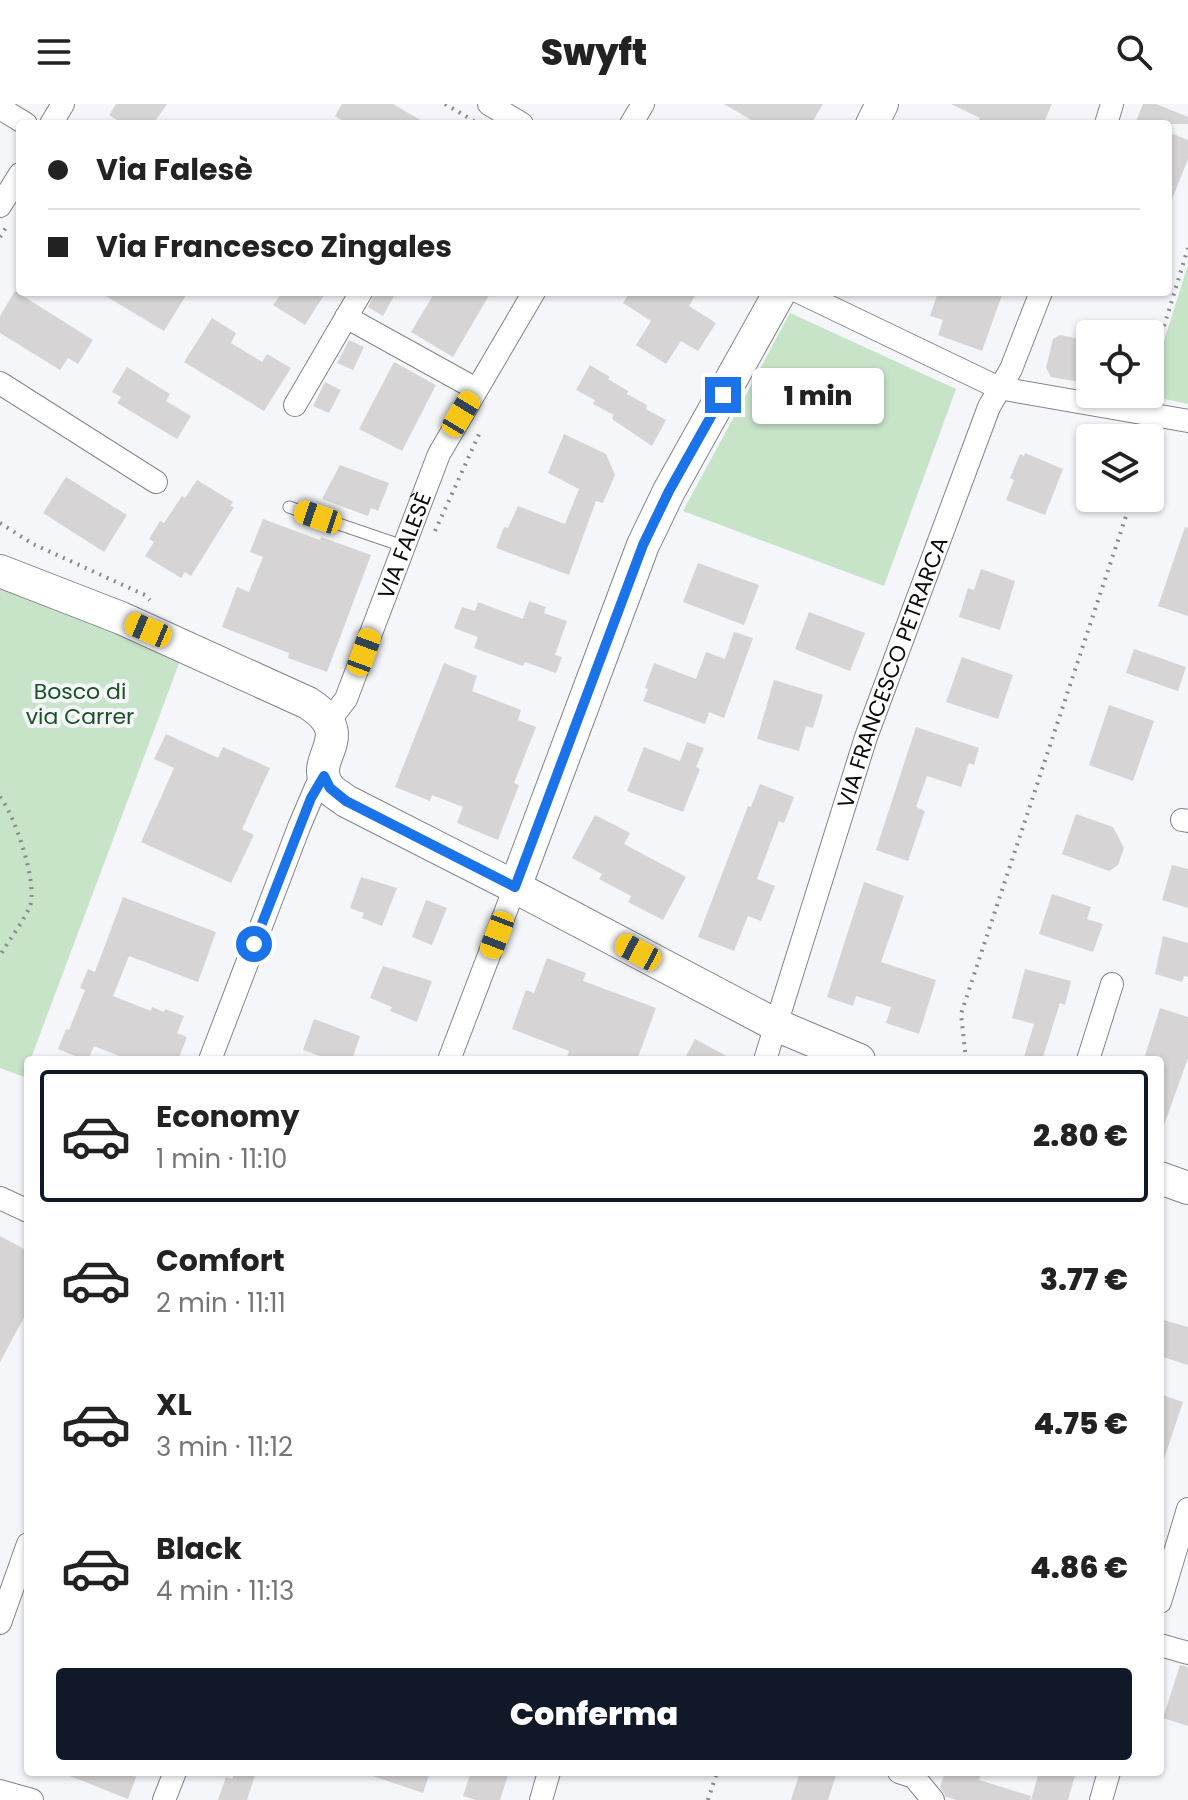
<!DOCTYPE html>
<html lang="it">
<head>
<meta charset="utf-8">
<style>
  :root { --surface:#fff; --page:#f2f2f2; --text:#222; --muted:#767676; --line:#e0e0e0; --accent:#111827 }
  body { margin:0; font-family:Poppins,sans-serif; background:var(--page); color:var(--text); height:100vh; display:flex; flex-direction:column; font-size:30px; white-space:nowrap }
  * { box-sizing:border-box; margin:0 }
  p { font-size:26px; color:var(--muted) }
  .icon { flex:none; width:44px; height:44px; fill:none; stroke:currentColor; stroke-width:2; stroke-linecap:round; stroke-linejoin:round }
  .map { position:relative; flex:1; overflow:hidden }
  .panel { position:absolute; left:24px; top:952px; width:1140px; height:720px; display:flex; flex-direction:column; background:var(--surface); border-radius:8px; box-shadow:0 2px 6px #0004 }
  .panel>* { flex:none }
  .guide { position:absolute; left:16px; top:16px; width:1156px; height:176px; border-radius:8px; box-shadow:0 2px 6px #0004; display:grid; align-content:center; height:176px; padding:0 32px; background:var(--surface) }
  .tools { position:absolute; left:1076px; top:216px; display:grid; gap:16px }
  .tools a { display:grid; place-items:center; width:88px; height:88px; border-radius:8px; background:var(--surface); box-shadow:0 2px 6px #0004; font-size:40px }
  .end { position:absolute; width:36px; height:36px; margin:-18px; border:10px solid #1a73e8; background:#fff; box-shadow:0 0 0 4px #fff }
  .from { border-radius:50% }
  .bubble { position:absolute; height:56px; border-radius:8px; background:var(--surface); box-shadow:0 2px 6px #0004; font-size:26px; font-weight:800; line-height:56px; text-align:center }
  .car { position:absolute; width:24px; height:48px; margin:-24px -12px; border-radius:10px; box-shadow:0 0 6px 2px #0007; background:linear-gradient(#f5c518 24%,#345 0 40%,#f5c518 0 76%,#345 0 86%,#f5c518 0) }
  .guide b { display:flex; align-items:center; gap:28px; height:76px; font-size:30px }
  .guide b+b { border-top:2px solid var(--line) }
  .guide i { width:20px; height:20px; background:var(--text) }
  ul { padding:14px 0 0; list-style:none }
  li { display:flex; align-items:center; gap:24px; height:132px; margin:0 16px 12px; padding:0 16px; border:4px solid transparent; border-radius:8px }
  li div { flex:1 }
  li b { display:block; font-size:30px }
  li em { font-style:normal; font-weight:800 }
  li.selected { border-color:var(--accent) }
  li>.icon { width:72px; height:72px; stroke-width:1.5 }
  .action { display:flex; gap:16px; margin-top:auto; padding:16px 32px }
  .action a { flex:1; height:92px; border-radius:8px; background:var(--accent); color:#fff; font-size:32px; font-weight:800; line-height:92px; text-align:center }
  header { display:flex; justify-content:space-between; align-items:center; height:104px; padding:0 32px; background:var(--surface); font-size:36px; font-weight:800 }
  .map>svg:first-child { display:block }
</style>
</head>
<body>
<header><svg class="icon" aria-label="menu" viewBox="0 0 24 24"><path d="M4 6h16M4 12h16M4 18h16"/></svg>Swyft<svg class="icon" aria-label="search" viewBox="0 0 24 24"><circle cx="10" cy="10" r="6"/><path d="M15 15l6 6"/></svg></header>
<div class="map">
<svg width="1188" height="1696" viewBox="0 0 1188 1696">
  <rect width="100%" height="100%" fill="#f4f6f9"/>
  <g fill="#c7e3c8">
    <polygon points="1188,161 1188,300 1147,291 1150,290 1150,281"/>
    <polygon points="790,209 956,285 884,482 683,407"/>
    <polygon points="0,481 68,505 180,557 24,973 0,964"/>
  </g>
  <g fill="#d7d4d5">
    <polygon points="116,0 167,0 153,20 123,20 109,11"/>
    <polygon points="342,0 393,0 427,20 348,20 335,12"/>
    <polygon points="724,0 823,0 811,20 758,20"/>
    <polygon points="951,0 1052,0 1043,20 976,20 980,14"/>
    <polygon points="1143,0 1156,0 1188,13 1188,20 1135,20"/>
    <polygon points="1168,28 1188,36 1188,55 1169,103"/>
    <polygon points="15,187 93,236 78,260 68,254 60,266 0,229 0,212"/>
    <polygon points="99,188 188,188 164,227"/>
    <polygon points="283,188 326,188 305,221 273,201"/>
    <polygon points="375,188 396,188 383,212 368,203"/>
    <polygon points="435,188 491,188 453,253 411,228"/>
    <polygon points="630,188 697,188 689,202 716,219 698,247 681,237 666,260 636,241 651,217 623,199"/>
    <polygon points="938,188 1003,188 982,247 938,231 943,216 930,212"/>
    <polygon points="212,214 236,229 231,239 262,258 267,250 291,264 264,307 184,258"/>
    <polygon points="1060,231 1090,237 1090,280 1051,273 1046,264 1053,235"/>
    <polygon points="349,236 364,243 353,266 337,259"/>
    <polygon points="394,258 436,281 402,347 359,325"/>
    <polygon points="590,261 610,273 608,275 628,287 627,290 647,301 646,305 666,316 652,342 612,315 614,311 593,300 595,296 576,286"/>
    <polygon points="127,263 170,290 166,297 191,312 177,335 117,299 121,293 112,288"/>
    <polygon points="325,278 341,286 329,309 313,302"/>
    <polygon points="564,330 606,350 615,371 603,399 596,397 569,471 496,444 504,423 508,424 518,402 565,420 579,385 548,369"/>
    <polygon points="1025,349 1063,365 1045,411 1006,396 1014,376 1010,374 1020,350 1024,352"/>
    <polygon points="340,361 389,379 378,407 371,404 368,412 322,395"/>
    <polygon points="66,373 127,411 104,448 43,409"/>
    <polygon points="197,376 233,398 230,402 234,403 191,472 185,468 181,474 145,452 154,438 149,435 160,417 164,419 182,392 185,394"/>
    <polygon points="263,415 320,436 321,433 371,451 327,568 288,554 289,549 222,523 237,483 249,488 263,453 250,448"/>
    <polygon points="1185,423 1188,424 1188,512 1158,502"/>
    <polygon points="698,459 759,481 744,521 683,498"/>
    <polygon points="981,465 1015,477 1000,526 959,513 968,484 974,486"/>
    <polygon points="529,497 546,503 544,509 567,517 555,551 562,553 556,569 525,558 523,562 474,544 478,533 454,524 462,503 475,507 478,498 523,515"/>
    <polygon points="809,508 865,529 850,567 795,545"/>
    <polygon points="734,528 753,534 724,614 709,608 705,620 643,597 648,585 645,584 654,559 696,575 706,548 725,555"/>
    <polygon points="1134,545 1186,563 1178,587 1126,569"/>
    <polygon points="962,553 1013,571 998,615 946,598"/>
    <polygon points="444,559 477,572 472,587 521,606 518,616 536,623 514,679 519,681 498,736 457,719 463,703 432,691 430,697 395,683"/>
    <polygon points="774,576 823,591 813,624 806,622 799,647 757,635"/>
    <polygon points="1109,601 1154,617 1133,677 1089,661"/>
    <polygon points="916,623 979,644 974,661 969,659 961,683 927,672 916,703 925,707 908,757 876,746"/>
    <polygon points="166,630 218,654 223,643 270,664 242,725 254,731 231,779 141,738 174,664 154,655"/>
    <polygon points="687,638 704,644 696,663 700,665 683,708 627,687 644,643 680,657"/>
    <polygon points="760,680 794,693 784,719 779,717 757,775 775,782 761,817 748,812 734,847 698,833 748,702 751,703"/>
    <polygon points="1076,710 1113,723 1124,744 1118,761 1109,767 1062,750"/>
    <polygon points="595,711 630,729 624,740 686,773 663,816 628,798 631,792 599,775 602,770 572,754"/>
    <polygon points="1172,761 1188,765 1188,804 1162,796"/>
    <polygon points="361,773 397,784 382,822 362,814 364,809 350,804"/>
    <polygon points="864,778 904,792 881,858 936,876 919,930 886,919 891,903 856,892 853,902 827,893"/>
    <polygon points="1052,790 1091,803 1087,815 1103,820 1093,848 1039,830"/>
    <polygon points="123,793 216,828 198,878 129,852 113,892 151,907 152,903 164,908 165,905 184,912 177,929 187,933 178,956 129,956 94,942 88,956 85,956 58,945 66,925 69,926 85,886 80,884 88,865 95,868"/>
    <polygon points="426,796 447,804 432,841 412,833"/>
    <polygon points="1163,832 1188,839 1188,873 1184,872 1182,878 1155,870"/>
    <polygon points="547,854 586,869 583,877 656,904 637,956 566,956 569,947 512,925 526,886 534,889"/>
    <polygon points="383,862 432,877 417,918 390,907 392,903 370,894"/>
    <polygon points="1025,865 1071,877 1065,901 1060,899 1042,956 1023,956 1034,920 1012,914"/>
    <polygon points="1160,904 1188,913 1188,954 1163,1024 1160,1023 1160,956 1144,955"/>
    <polygon points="314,915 360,932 352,956 331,956 303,946"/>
    <polygon points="695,935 734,956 684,956"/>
    <polygon points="0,1132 28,1147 28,1206 0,1258"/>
    <polygon points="1160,1215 1188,1223 1188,1261 1160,1252"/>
    <polygon points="1160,1290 1183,1298 1163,1358 1160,1357"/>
    <polygon points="1180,1561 1188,1563 1188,1622 1163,1614"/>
    <polygon points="60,1668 123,1668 136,1673 128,1695"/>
    <polygon points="235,1668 256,1668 247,1696 218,1696 226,1673 232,1675"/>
    <polygon points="371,1668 430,1668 423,1689 370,1671"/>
    <polygon points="471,1668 509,1668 500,1696 476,1696 463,1692"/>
    <polygon points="800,1668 837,1668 828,1696 791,1696"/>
    <polygon points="945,1668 982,1668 979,1676 1031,1692 1030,1696 957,1696 946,1693 940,1683"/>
    <polygon points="1039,1668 1076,1668 1068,1696 1031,1696"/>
  </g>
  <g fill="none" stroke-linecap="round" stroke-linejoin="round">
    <defs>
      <polyline id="lane" points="289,403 403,442"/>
      <g id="street">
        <polyline points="489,0 522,20"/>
        <polyline points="0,4 26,20"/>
        <polyline points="51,20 63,0"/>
        <polyline points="631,20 643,0"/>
        <polyline points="1106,20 1112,0"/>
        <polyline points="0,102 20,70"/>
        <polyline points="799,188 999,284 1188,317"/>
        <polyline points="346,213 476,285"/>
        <polyline points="0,279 156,378"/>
        <polyline points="295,301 361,188"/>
        <path id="s1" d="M329 617 346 595 439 350 534 188"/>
        <polyline points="1182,716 1188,717"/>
        <polyline points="210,956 299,723 316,683 324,672"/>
        <polyline points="449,956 515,783"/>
        <path id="s2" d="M765 956 866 633 989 303 1011 265 1041 188"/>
        <polyline points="1088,956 1112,880"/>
        <polyline points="0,1094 28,1107"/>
        <polyline points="1160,1498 1188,1405"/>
        <polyline points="0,1519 28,1440"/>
        <polyline points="1160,1541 1188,1549"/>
        <polyline points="899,1668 914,1673 933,1696"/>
        <polyline points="0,1687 32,1696"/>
        <polyline points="164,1696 175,1668"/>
        <polyline points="541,1696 549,1668"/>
        <polyline points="1101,1696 1109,1668"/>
      </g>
      <g id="secondary">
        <polyline points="872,20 882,0"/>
        <path d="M0 467 121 514 308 599C362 634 304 654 330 685 334 689 341 693 346 697L515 783 776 921 859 956"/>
        <polyline points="515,783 643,441 669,387 780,188"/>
        <polyline points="1160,1074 1188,1084"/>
      </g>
    </defs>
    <use href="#lane" stroke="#838588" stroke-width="13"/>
    <use href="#street" stroke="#838588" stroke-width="24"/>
    <use href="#secondary" stroke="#838588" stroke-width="34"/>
    <g stroke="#888a8c" stroke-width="4" stroke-dasharray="2 6" stroke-linecap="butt">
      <polyline points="445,0 474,17"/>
      <polyline points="0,133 7,122"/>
      <polyline points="1150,268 1188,144"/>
      <polyline points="1150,337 1150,339"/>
      <polyline points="0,419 33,440 145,491 150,496"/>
      <polyline points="435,427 481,326"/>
      <path d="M0 693C15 711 38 780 30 802 23 819 9 835 0 852"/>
      <polyline points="966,956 961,910 1132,394"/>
      <polyline points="708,1696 717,1668"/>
    </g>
    <use href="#lane" stroke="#fff" stroke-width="11"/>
    <use href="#street" stroke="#fff" stroke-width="22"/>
    <use href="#secondary" stroke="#fff" stroke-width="32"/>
  </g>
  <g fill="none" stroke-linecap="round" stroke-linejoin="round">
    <polyline stroke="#1a73e8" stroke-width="10" points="254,840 311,694 324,672 330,684 346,697 515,783 643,441 669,387 723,291"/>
  </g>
  <g text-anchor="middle" stroke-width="8" stroke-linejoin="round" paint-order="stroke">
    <g font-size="22" fill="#0b0b0c" stroke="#f4f6f9">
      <text dy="8" stroke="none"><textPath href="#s1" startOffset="192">VIA FALESÈ</textPath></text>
      <text dy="8" stroke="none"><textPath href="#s2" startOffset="408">VIA FRANCESCO PETRARCA</textPath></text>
    </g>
    <g font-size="22" fill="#1a5321" stroke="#f4f6f9">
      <text x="80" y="595">Bosco di<tspan x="80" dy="25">via Carrer</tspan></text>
    </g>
  </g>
</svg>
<div class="tools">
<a><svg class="icon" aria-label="locate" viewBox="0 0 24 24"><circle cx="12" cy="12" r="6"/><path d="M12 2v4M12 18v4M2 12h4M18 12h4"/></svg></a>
<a><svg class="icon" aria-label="layers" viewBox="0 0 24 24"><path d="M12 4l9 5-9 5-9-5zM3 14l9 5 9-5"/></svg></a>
</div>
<i class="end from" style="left:254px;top:840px"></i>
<i class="end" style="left:723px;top:291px"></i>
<div class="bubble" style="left:752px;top:264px;width:132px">1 min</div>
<i class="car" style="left:461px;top:310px;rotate:31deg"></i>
<i class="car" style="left:318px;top:413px;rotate:289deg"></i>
<i class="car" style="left:148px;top:526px;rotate:293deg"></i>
<i class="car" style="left:364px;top:548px;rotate:20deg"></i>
<i class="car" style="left:497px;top:831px;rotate:201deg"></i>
<i class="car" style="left:638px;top:848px;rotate:298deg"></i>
<div class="guide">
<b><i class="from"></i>Via Falesè</b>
<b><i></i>Via Francesco Zingales</b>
</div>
<section class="panel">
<ul>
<li class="selected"><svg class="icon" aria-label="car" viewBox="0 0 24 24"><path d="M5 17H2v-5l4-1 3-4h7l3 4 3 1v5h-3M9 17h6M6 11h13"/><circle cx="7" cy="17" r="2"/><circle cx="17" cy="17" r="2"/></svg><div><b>Economy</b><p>1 min · 11:10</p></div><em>2.80 €</em></li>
<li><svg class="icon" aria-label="car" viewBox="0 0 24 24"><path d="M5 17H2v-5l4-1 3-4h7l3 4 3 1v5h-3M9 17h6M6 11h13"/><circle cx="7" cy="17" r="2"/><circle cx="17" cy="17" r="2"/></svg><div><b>Comfort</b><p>2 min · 11:11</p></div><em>3.77 €</em></li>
<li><svg class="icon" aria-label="car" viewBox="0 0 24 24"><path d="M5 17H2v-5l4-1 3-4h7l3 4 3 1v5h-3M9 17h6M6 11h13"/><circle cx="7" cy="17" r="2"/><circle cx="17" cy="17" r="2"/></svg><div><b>XL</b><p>3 min · 11:12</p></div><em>4.75 €</em></li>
<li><svg class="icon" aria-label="car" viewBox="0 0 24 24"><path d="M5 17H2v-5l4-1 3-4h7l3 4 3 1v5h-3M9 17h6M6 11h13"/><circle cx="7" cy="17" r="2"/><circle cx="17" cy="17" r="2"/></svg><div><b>Black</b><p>4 min · 11:13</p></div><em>4.86 €</em></li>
</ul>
<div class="action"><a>Conferma</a></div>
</section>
</div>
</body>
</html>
